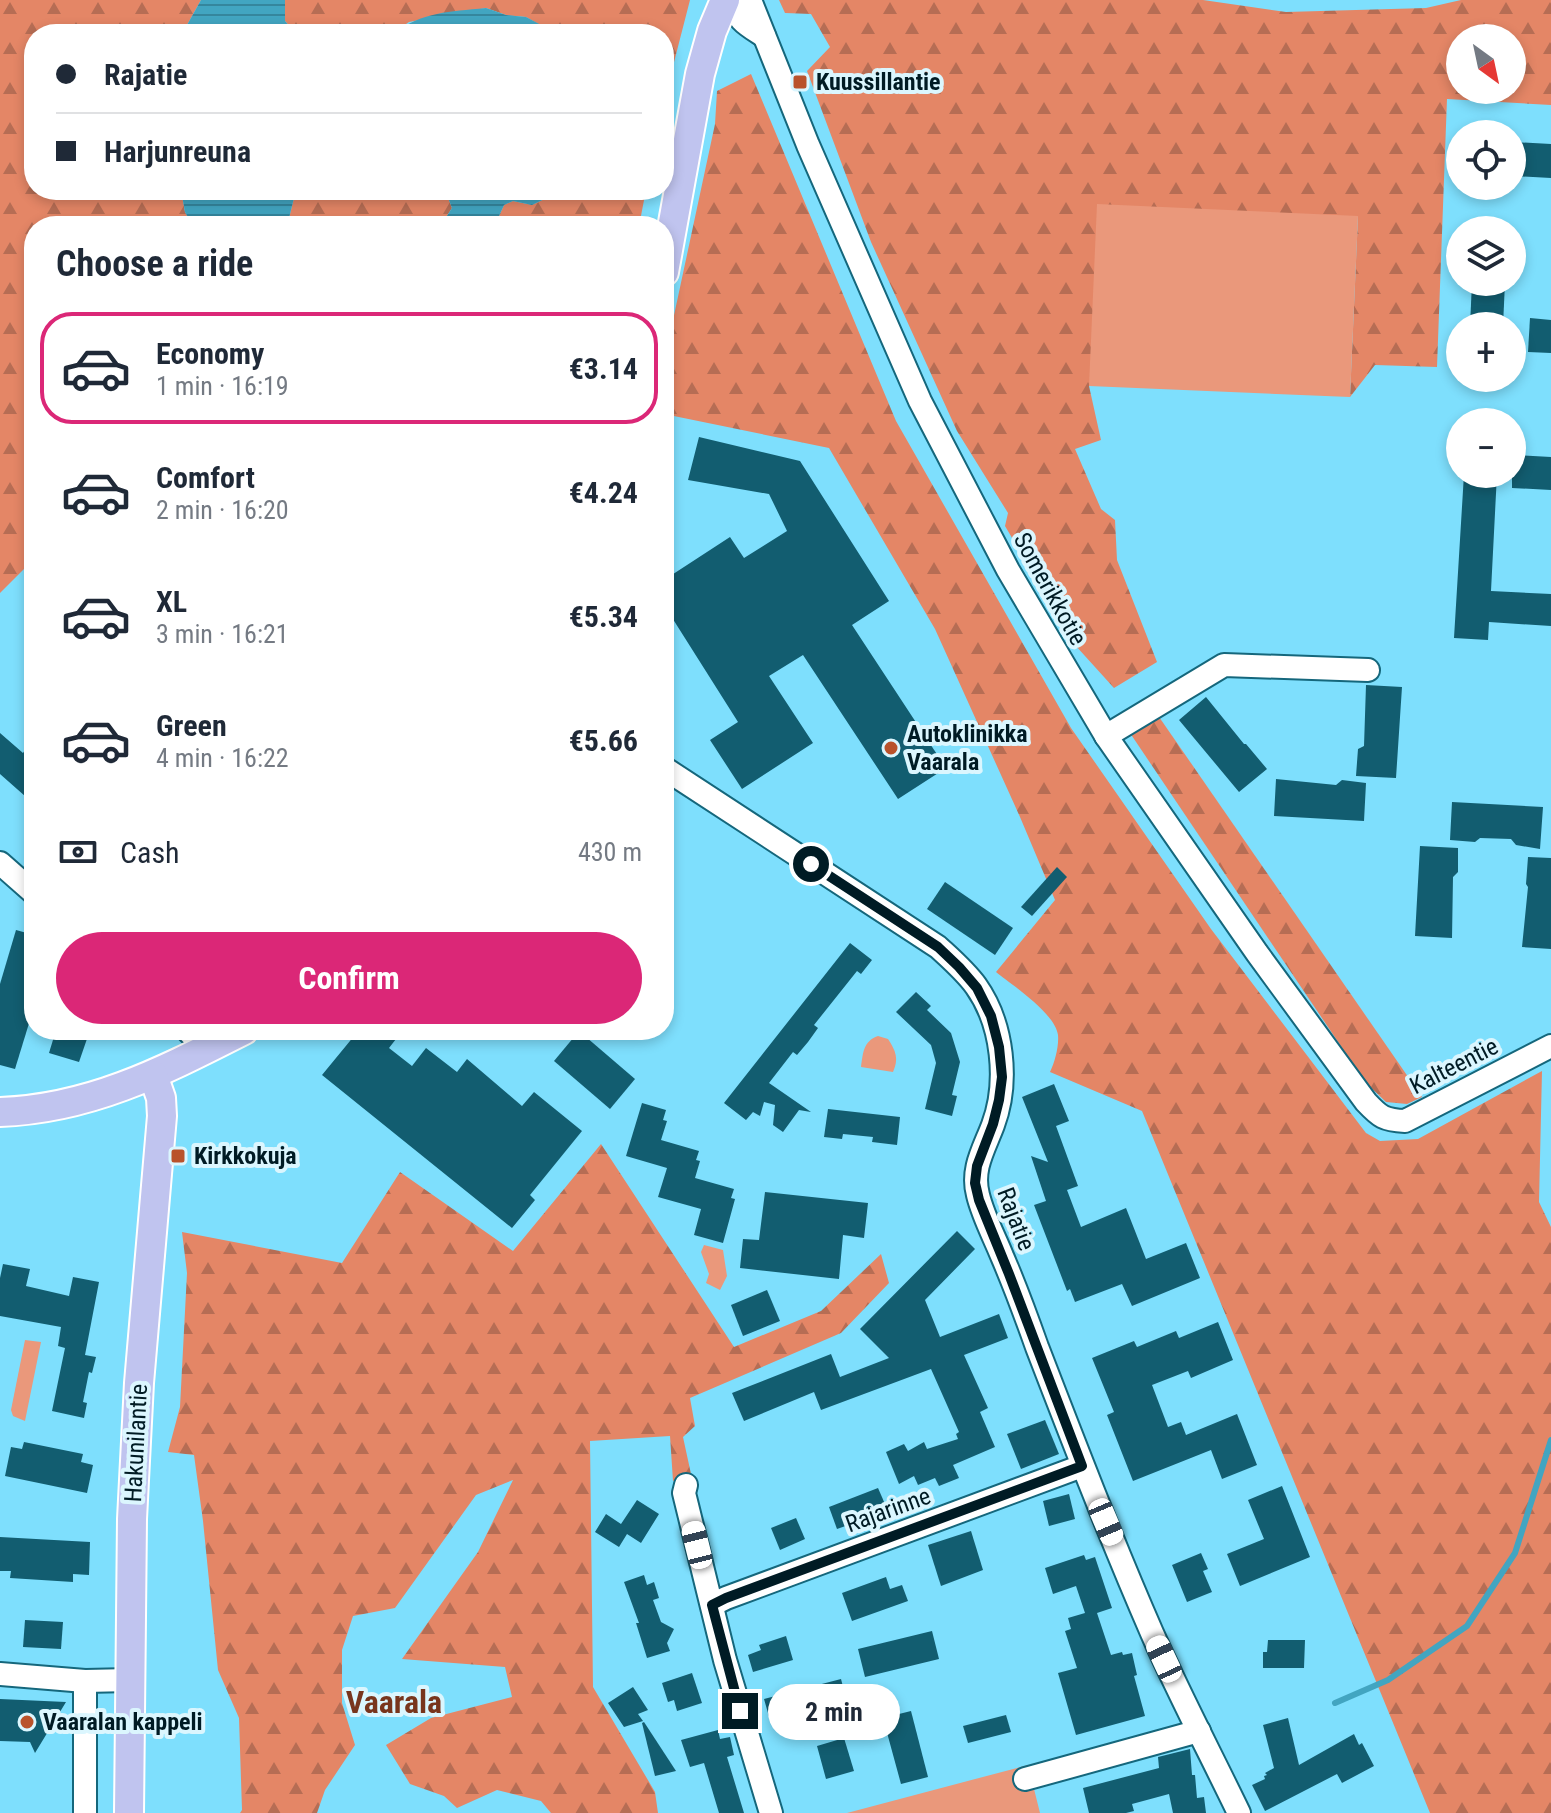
<!DOCTYPE html>
<html lang="en">
<head>
<meta charset="utf-8">
<style>
  :root { --surface:#fff; --page:#f2f2f3; --text:#1f2937; --muted:#747a83; --line:#e0e1e3; --accent:#db2777 }
  body { margin:0; font-family:"Roboto Condensed",sans-serif; background:var(--page); color:var(--text); height:100vh; display:flex; flex-direction:column; font-size:30px; white-space:nowrap }
  * { box-sizing:border-box; margin:0 }
  p { font-size:26px; color:var(--muted) }
  .icon { flex:none; width:44px; height:44px; fill:none; stroke:currentColor; stroke-width:2; stroke-linecap:round; stroke-linejoin:round }
  .map { position:relative; flex:1; overflow:hidden }
  .panel { position:absolute; left:24px; top:216px; width:650px; height:824px; display:flex; flex-direction:column; background:var(--surface); border-radius:32px; box-shadow:0 4px 12px #0003 }
  .panel>* { flex:none }
  .hud { position:absolute; left:24px; top:24px; width:650px; height:176px; border-radius:32px; box-shadow:0 4px 12px #0003; display:grid; align-content:center; height:176px; padding:0 32px; background:var(--surface) }
  .needle { width:52px; rotate:147deg }
  .tools { position:absolute; left:1446px; top:24px; display:grid; gap:16px }
  .tools a { display:grid; place-items:center; width:80px; height:80px; border-radius:50%; background:var(--surface); box-shadow:0 4px 12px #0003; font-size:40px }
  .end { position:absolute; width:36px; height:36px; margin:-18px; border:10px solid #001b24; background:#fff; box-shadow:0 0 0 4px #fff }
  .from { border-radius:50% }
  .bubble { position:absolute; height:56px; border-radius:28px; background:var(--surface); box-shadow:0 4px 12px #0003; font-size:26px; font-weight:700; line-height:56px; text-align:center }
  .car { position:absolute; width:24px; height:48px; margin:-24px -12px; border-radius:10px; box-shadow:0 0 6px 2px #0007; background:linear-gradient(#fff 24%,#345 0 40%,#fff 0 76%,#345 0 86%,#fff 0) }
  .hud b { display:flex; align-items:center; gap:28px; height:76px; font-size:30px }
  .hud b+b { border-top:2px solid var(--line) }
  .hud i { width:20px; height:20px; background:var(--text) }
  ul { padding:0; list-style:none }
  li { display:flex; align-items:center; gap:24px; height:112px; margin:0 16px 12px; padding:0 16px; border:4px solid transparent; border-radius:32px }
  li div { flex:1 }
  li b { display:block; font-size:30px }
  li em { font-style:normal; font-weight:700 }
  li.current { border-color:var(--accent) }
  li>.icon { width:72px; height:72px; stroke-width:1.5 }
  h2 { padding:0 32px; font-size:36px; line-height:96px }
  .pay { display:flex; align-items:center; gap:20px; height:88px; padding:0 32px; font-size:30px }
  .pay p { margin-inline-start:auto }
  .action { display:flex; gap:16px; margin-top:auto; padding:16px 32px }
  .action a { flex:1; height:92px; border-radius:48px; background:var(--accent); color:#fff; font-size:32px; font-weight:700; line-height:92px; text-align:center }
  .map>svg:first-child { display:block }
</style>
</head>
<body>
<div class="map">
<svg width="1551" height="1813" viewBox="0 0 1551 1813">
  <defs>
    <pattern id="forest-firs" width="22" height="20" patternUnits="userSpaceOnUse" patternTransform="scale(2)"><rect width="22" height="20" fill="#e48666"/><path d="M5 1l3.5 6h-7zM16 11l3.5 6h-7z" fill="#b66d54"/></pattern>
    <pattern id="water-rules" width="6" height="5" patternUnits="userSpaceOnUse" patternTransform="scale(2)"><rect width="6" height="5" fill="#42a5c1"/><path d="M0 2.5h6" fill="none" stroke="#35869d"/></pattern>
  </defs>
  <rect width="100%" height="100%" fill="#7edffd"/>
  <g fill="url(#forest-firs)" fill-rule="evenodd">
    <polygon points="0,0 201,0 182,34 34,34 34,190 181,190 185,212 193,226 34,226 34,559 0,593"/>
    <polygon points="285,0 690,0 664,101 664,34 532,34 542,26 526,17 506,15 486,8 409,22 391,34 296,34 285,21"/>
    <path d="M779 0H1203L1286 12 1426 8 1461 0H1551V105L1447 99 1437 367 1375 365 1350 397 1358 216 1089 386 1101 440 1075 449 1101 509 1115 520 1117 560 1157 662 1114 688 1075 645 1005 526 1008 513 957 431 871 242 807 71 830 47 811 14 785 13ZM1460 38H1512V90H1460Z"/>
    <path d="M751 74 896 421 1071 728 1211 929 1366 1133 1380 1141 1418 1139 1542 1071 1539 1202 1551 1227V1813H1430L1142 1111 1050 1072C1055 1062 1059 1046 1058 1035 1055 1013 1012 985 996 972L1055 900 1020 817 935 629 829 448 664 414V362L715 124 717 91Z"/>
    <polygon points="296,190 445,190 452,208 445,219 446,226 287,226"/>
    <polygon points="563,190 646,190 639,226 471,226 477,222 499,216 504,205 513,201 532,205"/>
    <polygon points="1157,714 1422,1097 1407,1104 1386,1102 1365,1082 1130,733"/>
    <polygon points="601,1144 734,1347 821,1311 881,1254 889,1283 841,1333 690,1398 695,1426 683,1437 691,1474 673,1481 670,1436 590,1441 593,1687 655,1792 658,1813 551,1813 541,1801 497,1790 457,1808 444,1796 410,1784 386,1745 431,1718 512,1697 505,1667 402,1659 478,1552 513,1480 476,1495 395,1608 353,1616 342,1650 342,1703 355,1745 325,1790 317,1813 240,1813 242,1810 239,1718 218,1670 203,1521 194,1455 168,1452 180,1407 187,1273 182,1232 342,1263 400,1172 513,1251"/>
  </g>
  <g fill="#ea987b">
    <polygon points="1097,204 1358,216 1350,397 1089,386"/>
    <path d="M878 1036 888 1039C896 1051 899 1059 893 1072L861 1067C863 1054 863 1041 878 1036Z"/>
    <polygon points="704,1245 723,1250 727,1276 720,1290 706,1283 709,1274 701,1252"/>
    <polygon points="25,1340 41,1342 25,1421 13,1416 11,1410"/>
    <polygon points="1028,1765 1040,1813 847,1813"/>
  </g>
  <g fill="url(#water-rules)">
    <polygon points="201,0 285,0 285,21 296,34 182,34"/>
    <path d="M486 8 506 15 526 17 543 26 532 34H391C426 11 447 12 486 8Z"/>
    <polygon points="181,190 296,190 287,226 193,226 185,212"/>
    <polygon points="445,190 563,190 532,205 513,201 504,205 499,216 477,221 471,226 446,226 445,219 452,208"/>
  </g>
  <g fill="none" stroke-linecap="round" stroke-linejoin="round">
    <polyline stroke="#42a5c1" stroke-width="6" points="1335,1703 1388,1680 1467,1626 1515,1553 1551,1440"/>
  </g>
  <g fill="#125d70">
    <polygon points="1512,142 1551,144 1551,178 1512,176"/>
    <polygon points="1472,282 1505,282 1503,326 1470,326"/>
    <polygon points="1530,318 1551,320 1551,353 1528,352"/>
    <polygon points="699,437 800,461 889,601 852,625 946,768 898,799 803,655 769,676 813,743 742,789 710,740 738,722 664,605 664,580 730,537 744,558 787,531 769,494 688,480"/>
    <polygon points="1512,455 1551,457 1551,490 1512,488"/>
    <polygon points="1464,474 1497,474 1491,591 1551,594 1551,626 1489,622 1488,640 1454,638"/>
    <polygon points="1366,685 1402,687 1396,778 1356,776 1358,749 1364,746"/>
    <polygon points="1206,697 1244,744 1246,744 1267,769 1239,792 1179,720"/>
    <polygon points="0,733 23,753 25,750 34,757 34,804 0,774"/>
    <polygon points="1276,779 1336,785 1342,780 1366,783 1364,821 1274,816"/>
    <polygon points="1452,802 1543,807 1540,849 1516,845 1511,839 1480,838 1475,842 1450,840"/>
    <polygon points="1420,846 1458,848 1458,872 1453,877 1452,938 1415,936"/>
    <polygon points="1528,857 1551,858 1551,949 1522,947 1528,887 1526,884"/>
    <polygon points="1057,867 1067,877 1032,916 1021,907"/>
    <polygon points="945,882 1013,928 995,955 927,909"/>
    <polygon points="16,930 34,935 34,1007 15,1069 0,1065 0,984"/>
    <polygon points="850,943 872,960 861,974 857,971 814,1025 818,1028 808,1042 797,1055 793,1052 769,1083 811,1112 799,1110 783,1132 773,1125 775,1105 764,1102 760,1116 753,1112 746,1120 724,1103"/>
    <polygon points="916,992 931,1006 927,1010 951,1033 960,1062 952,1095 957,1096 952,1116 925,1109 936,1063 931,1045 896,1012"/>
    <polygon points="56,1030 90,1030 79,1062 49,1053"/>
    <polygon points="359,1030 403,1030 389,1048 412,1066 426,1048 457,1072 467,1059 522,1106 534,1092 582,1131 530,1195 535,1200 512,1228 322,1075"/>
    <polygon points="579,1031 635,1079 610,1109 554,1061"/>
    <polygon points="1054,1084 1069,1121 1056,1126 1078,1186 1067,1190 1081,1227 1126,1208 1146,1259 1186,1243 1200,1278 1132,1306 1122,1284 1075,1302 1070,1289 1067,1291 1034,1205 1046,1201 1031,1156 1048,1162 1022,1097"/>
    <polygon points="642,1103 666,1110 663,1120 667,1121 661,1140 699,1151 696,1160 700,1161 695,1178 734,1189 731,1198 735,1199 723,1243 694,1235 701,1209 658,1197 667,1168 626,1156"/>
    <polygon points="828,1109 900,1117 897,1145 872,1142 873,1137 843,1134 842,1139 824,1137"/>
    <polygon points="765,1192 868,1203 864,1238 843,1235 839,1279 740,1268 743,1239 759,1240"/>
    <polygon points="957,1231 975,1249 925,1300 940,1337 999,1314 1008,1338 964,1355 988,1408 980,1412 995,1447 953,1465 959,1478 939,1486 935,1478 918,1485 914,1476 899,1484 886,1452 904,1444 908,1451 924,1442 927,1449 958,1439 956,1434 959,1432 931,1369 821,1410 814,1392 744,1421 732,1393 831,1354 840,1377 889,1358 860,1329"/>
    <polygon points="3,1264 30,1269 26,1286 69,1296 73,1277 99,1282 85,1355 96,1357 92,1373 89,1372 83,1402 87,1403 84,1418 52,1411 65,1348 58,1346 61,1327 0,1316 0,1278"/>
    <polygon points="767,1290 780,1321 743,1336 731,1305"/>
    <polygon points="1218,1322 1233,1360 1191,1378 1188,1371 1152,1385 1168,1427 1181,1422 1186,1435 1237,1414 1257,1465 1222,1479 1211,1450 1133,1481 1107,1415 1114,1412 1092,1358 1134,1341 1137,1347 1176,1331 1179,1338"/>
    <polygon points="1045,1420 1059,1454 1021,1469 1007,1434"/>
    <polygon points="24,1442 83,1454 81,1462 93,1465 87,1493 5,1476 11,1447 22,1449"/>
    <polygon points="1282,1486 1310,1557 1240,1586 1227,1554 1264,1539 1248,1500"/>
    <polygon points="878,1488 888,1511 837,1529 829,1507"/>
    <polygon points="1069,1494 1075,1519 1049,1526 1043,1501"/>
    <polygon points="637,1500 659,1514 641,1543 627,1534 619,1547 595,1532 606,1514 621,1524"/>
    <polygon points="796,1518 805,1539 780,1550 771,1528"/>
    <polygon points="971,1531 983,1570 941,1586 928,1545"/>
    <polygon points="0,1537 90,1542 89,1575 73,1574 73,1582 10,1578 11,1571 0,1571"/>
    <polygon points="1201,1553 1208,1569 1203,1571 1212,1592 1187,1602 1172,1565"/>
    <polygon points="1084,1555 1086,1560 1095,1557 1112,1608 1097,1613 1111,1655 1122,1652 1123,1655 1132,1653 1137,1675 1134,1676 1145,1716 1076,1735 1058,1673 1077,1668 1065,1631 1071,1629 1068,1618 1085,1613 1076,1586 1053,1594 1045,1568"/>
    <polygon points="644,1575 647,1585 654,1582 659,1598 653,1600 661,1622 674,1629 667,1643 670,1651 647,1658 636,1623 639,1623 624,1582"/>
    <polygon points="886,1577 890,1589 902,1585 908,1601 852,1621 842,1593"/>
    <polygon points="25,1620 63,1622 61,1649 23,1647"/>
    <polygon points="932,1631 939,1659 865,1677 858,1649"/>
    <polygon points="786,1636 793,1660 753,1672 748,1655 761,1650 759,1645"/>
    <polygon points="1268,1640 1305,1640 1304,1668 1263,1668 1263,1652 1267,1652"/>
    <polygon points="692,1673 702,1703 677,1711 674,1700 668,1702 662,1683"/>
    <polygon points="841,1679 848,1706 783,1723 781,1717 770,1720 764,1699"/>
    <polygon points="633,1687 648,1710 638,1714 643,1721 624,1727 608,1703"/>
    <polygon points="0,1699 66,1702 35,1753 30,1742 0,1741"/>
    <polygon points="911,1711 928,1777 901,1784 883,1718"/>
    <polygon points="1006,1715 1011,1732 968,1743 963,1726"/>
    <polygon points="1288,1718 1299,1765 1354,1734 1359,1745 1362,1743 1374,1766 1342,1783 1337,1774 1265,1811 1252,1785 1265,1779 1264,1776 1267,1775 1265,1773 1274,1768 1263,1725"/>
    <polygon points="644,1722 676,1771 655,1776 642,1723"/>
    <polygon points="718,1730 720,1739 730,1737 734,1755 727,1757 744,1813 719,1813 704,1763 690,1767 681,1740"/>
    <polygon points="844,1738 854,1771 826,1779 817,1746"/>
    <polygon points="1190,1749 1192,1775 1195,1775 1197,1798 1204,1797 1206,1813 1173,1813 1169,1794 1132,1804 1134,1811 1126,1813 1089,1813 1083,1788 1159,1768 1158,1757"/>
  </g>
  <g fill="none" stroke-linecap="round" stroke-linejoin="round">
    <defs>
      <g id="minor">
        <path d="M732 0C737 21 747 25 764 36"/>
        <path d="M750 0 808 145 920 401 1008 570 1106 736 1257 953 1366 1102C1380 1117 1384 1120 1405 1121L1551 1046"/>
        <polyline points="1106,736 1224,665 1368,670"/>
        <path d="M664 768 938 947C951 959 965 971 976 986 1003 1024 1009 1082 993 1125 984 1149 971 1169 978 1195 983 1216 994 1236 1002 1256 1015 1286 1026 1316 1037 1347 1074 1443 1111 1539 1152 1633 1179 1694 1210 1753 1239 1813"/>
        <polyline points="0,863 34,893"/>
        <polyline points="187,1030 195,1038 203,1051"/>
        <polyline points="686,1485 684,1493 725,1660 771,1813"/>
        <polyline points="712,1605 726,1598 1082,1466"/>
        <polyline points="0,1674 85,1681 130,1680"/>
        <polyline points="85,1681 85,1813"/>
        <polyline points="1025,1779 1199,1731"/>
      </g>
      <g id="major">
        <polyline points="664,272 700,74 712,31 725,0"/>
        <path d="M0 1112C91 1109 165 1070 244 1030"/>
        <polyline points="129,1813 132,1519 139,1383 162,1116 161,1098 153,1075"/>
      </g>
    </defs>
    <use href="#minor" stroke="#15677c" stroke-width="26"/>
    <use href="#major" stroke="#fff" stroke-width="32"/>
    <use href="#minor" stroke="#fff" stroke-width="22"/>
    <use href="#major" stroke="#c0c4ef" stroke-width="28"/>
  </g>
  <g fill="none" stroke-linecap="round" stroke-linejoin="round">
    <polyline stroke="#001b24" stroke-width="10" points="740,1711 712,1605 726,1598 1082,1466 1009,1274 979,1200 975,1183 977,1166 993,1124 999,1100 1002,1077 999,1047 991,1016 977,988 959,967 938,947 811,864"/>
  </g>
  <g fill="#b9522b" stroke="#dbf6fe" stroke-width="3">
    <rect x="792" y="74" width="16" height="16" rx="4"/>
    <circle cx="891" cy="748" r="8"/>
    <rect x="170" y="1148" width="16" height="16" rx="4"/>
    <circle cx="27" cy="1722" r="8"/>
  </g>
  <g text-anchor="middle" stroke-width="8" stroke-linejoin="round" paint-order="stroke">
    <g font-size="24" font-weight="bold" fill="#001b24" stroke="#dbf6fe" text-anchor="start">
      <text x="816" y="90">Kuussillantie</text>
      <text x="907" y="742">Autoklinikka<tspan x="907" dy="28">Vaarala</tspan></text>
      <text x="194" y="1164">Kirkkokuja</text>
      <text x="43" y="1730">Vaaralan kappeli</text>
    </g>
    <g font-size="24" fill="#001b24" stroke="#dbf6fe">
      <text transform="translate(1050 589) rotate(61)" y="8">Somerikkotie</text>
      <text transform="translate(1454 1066) rotate(-27)" y="8">Kalteentie</text>
      <text transform="translate(1016 1219) rotate(69)" y="8">Rajatie</text>
      <text transform="translate(136 1443) rotate(-87)" y="8">Hakunilantie</text>
      <text transform="translate(888 1510) rotate(-20)" y="8">Rajarinne</text>
    </g>
    <g font-size="32" font-weight="bold" fill="#78351d" stroke="#dbf6fe">
      <text x="394" y="1713">Vaarala</text>
    </g>
  </g>
</svg>
<div class="tools">
<a><svg class="needle" viewBox="-14 -14 28 28"><path d="M0-13l5 13h-10z" fill="#e53935"/><path d="M0 13l5-13h-10z" fill="#747a83"/></svg></a>
<a><svg class="icon" aria-label="locate" viewBox="0 0 24 24"><circle cx="12" cy="12" r="6"/><path d="M12 2v4M12 18v4M2 12h4M18 12h4"/></svg></a>
<a><svg class="icon" aria-label="layers" viewBox="0 0 24 24"><path d="M12 4l9 5-9 5-9-5zM3 14l9 5 9-5"/></svg></a>
<a>+</a>
<a>−</a>
</div>
<i class="end from" style="left:811px;top:864px"></i>
<i class="end" style="left:740px;top:1711px"></i>
<div class="bubble" style="left:768px;top:1684px;width:132px">2 min</div>
<i class="car" style="left:1106px;top:1522px;rotate:157deg"></i>
<i class="car" style="left:697px;top:1545px;rotate:346deg"></i>
<i class="car" style="left:1164px;top:1659px;rotate:335deg"></i>
<div class="hud">
<b><i class="from"></i>Rajatie</b>
<b><i></i>Harjunreuna</b>
</div>
<section class="panel">
<h2>Choose a ride</h2>
<ul>
<li class="current"><svg class="icon" aria-label="car" viewBox="0 0 24 24"><path d="M5 17H2v-5l4-1 3-4h7l3 4 3 1v5h-3M9 17h6M6 11h13"/><circle cx="7" cy="17" r="2"/><circle cx="17" cy="17" r="2"/></svg><div><b>Economy</b><p>1 min · 16:19</p></div><em>€3.14</em></li>
<li><svg class="icon" aria-label="car" viewBox="0 0 24 24"><path d="M5 17H2v-5l4-1 3-4h7l3 4 3 1v5h-3M9 17h6M6 11h13"/><circle cx="7" cy="17" r="2"/><circle cx="17" cy="17" r="2"/></svg><div><b>Comfort</b><p>2 min · 16:20</p></div><em>€4.24</em></li>
<li><svg class="icon" aria-label="car" viewBox="0 0 24 24"><path d="M5 17H2v-5l4-1 3-4h7l3 4 3 1v5h-3M9 17h6M6 11h13"/><circle cx="7" cy="17" r="2"/><circle cx="17" cy="17" r="2"/></svg><div><b>XL</b><p>3 min · 16:21</p></div><em>€5.34</em></li>
<li><svg class="icon" aria-label="car" viewBox="0 0 24 24"><path d="M5 17H2v-5l4-1 3-4h7l3 4 3 1v5h-3M9 17h6M6 11h13"/><circle cx="7" cy="17" r="2"/><circle cx="17" cy="17" r="2"/></svg><div><b>Green</b><p>4 min · 16:22</p></div><em>€5.66</em></li>
</ul>
<div class="pay"><svg class="icon" aria-label="cash" viewBox="0 0 24 24"><path d="M3 7h18v10H3z"/><circle cx="12" cy="12" r="2"/></svg>Cash<p>430 m</p></div>
<div class="action"><a>Confirm</a></div>
</section>
</div>
</body>
</html>
